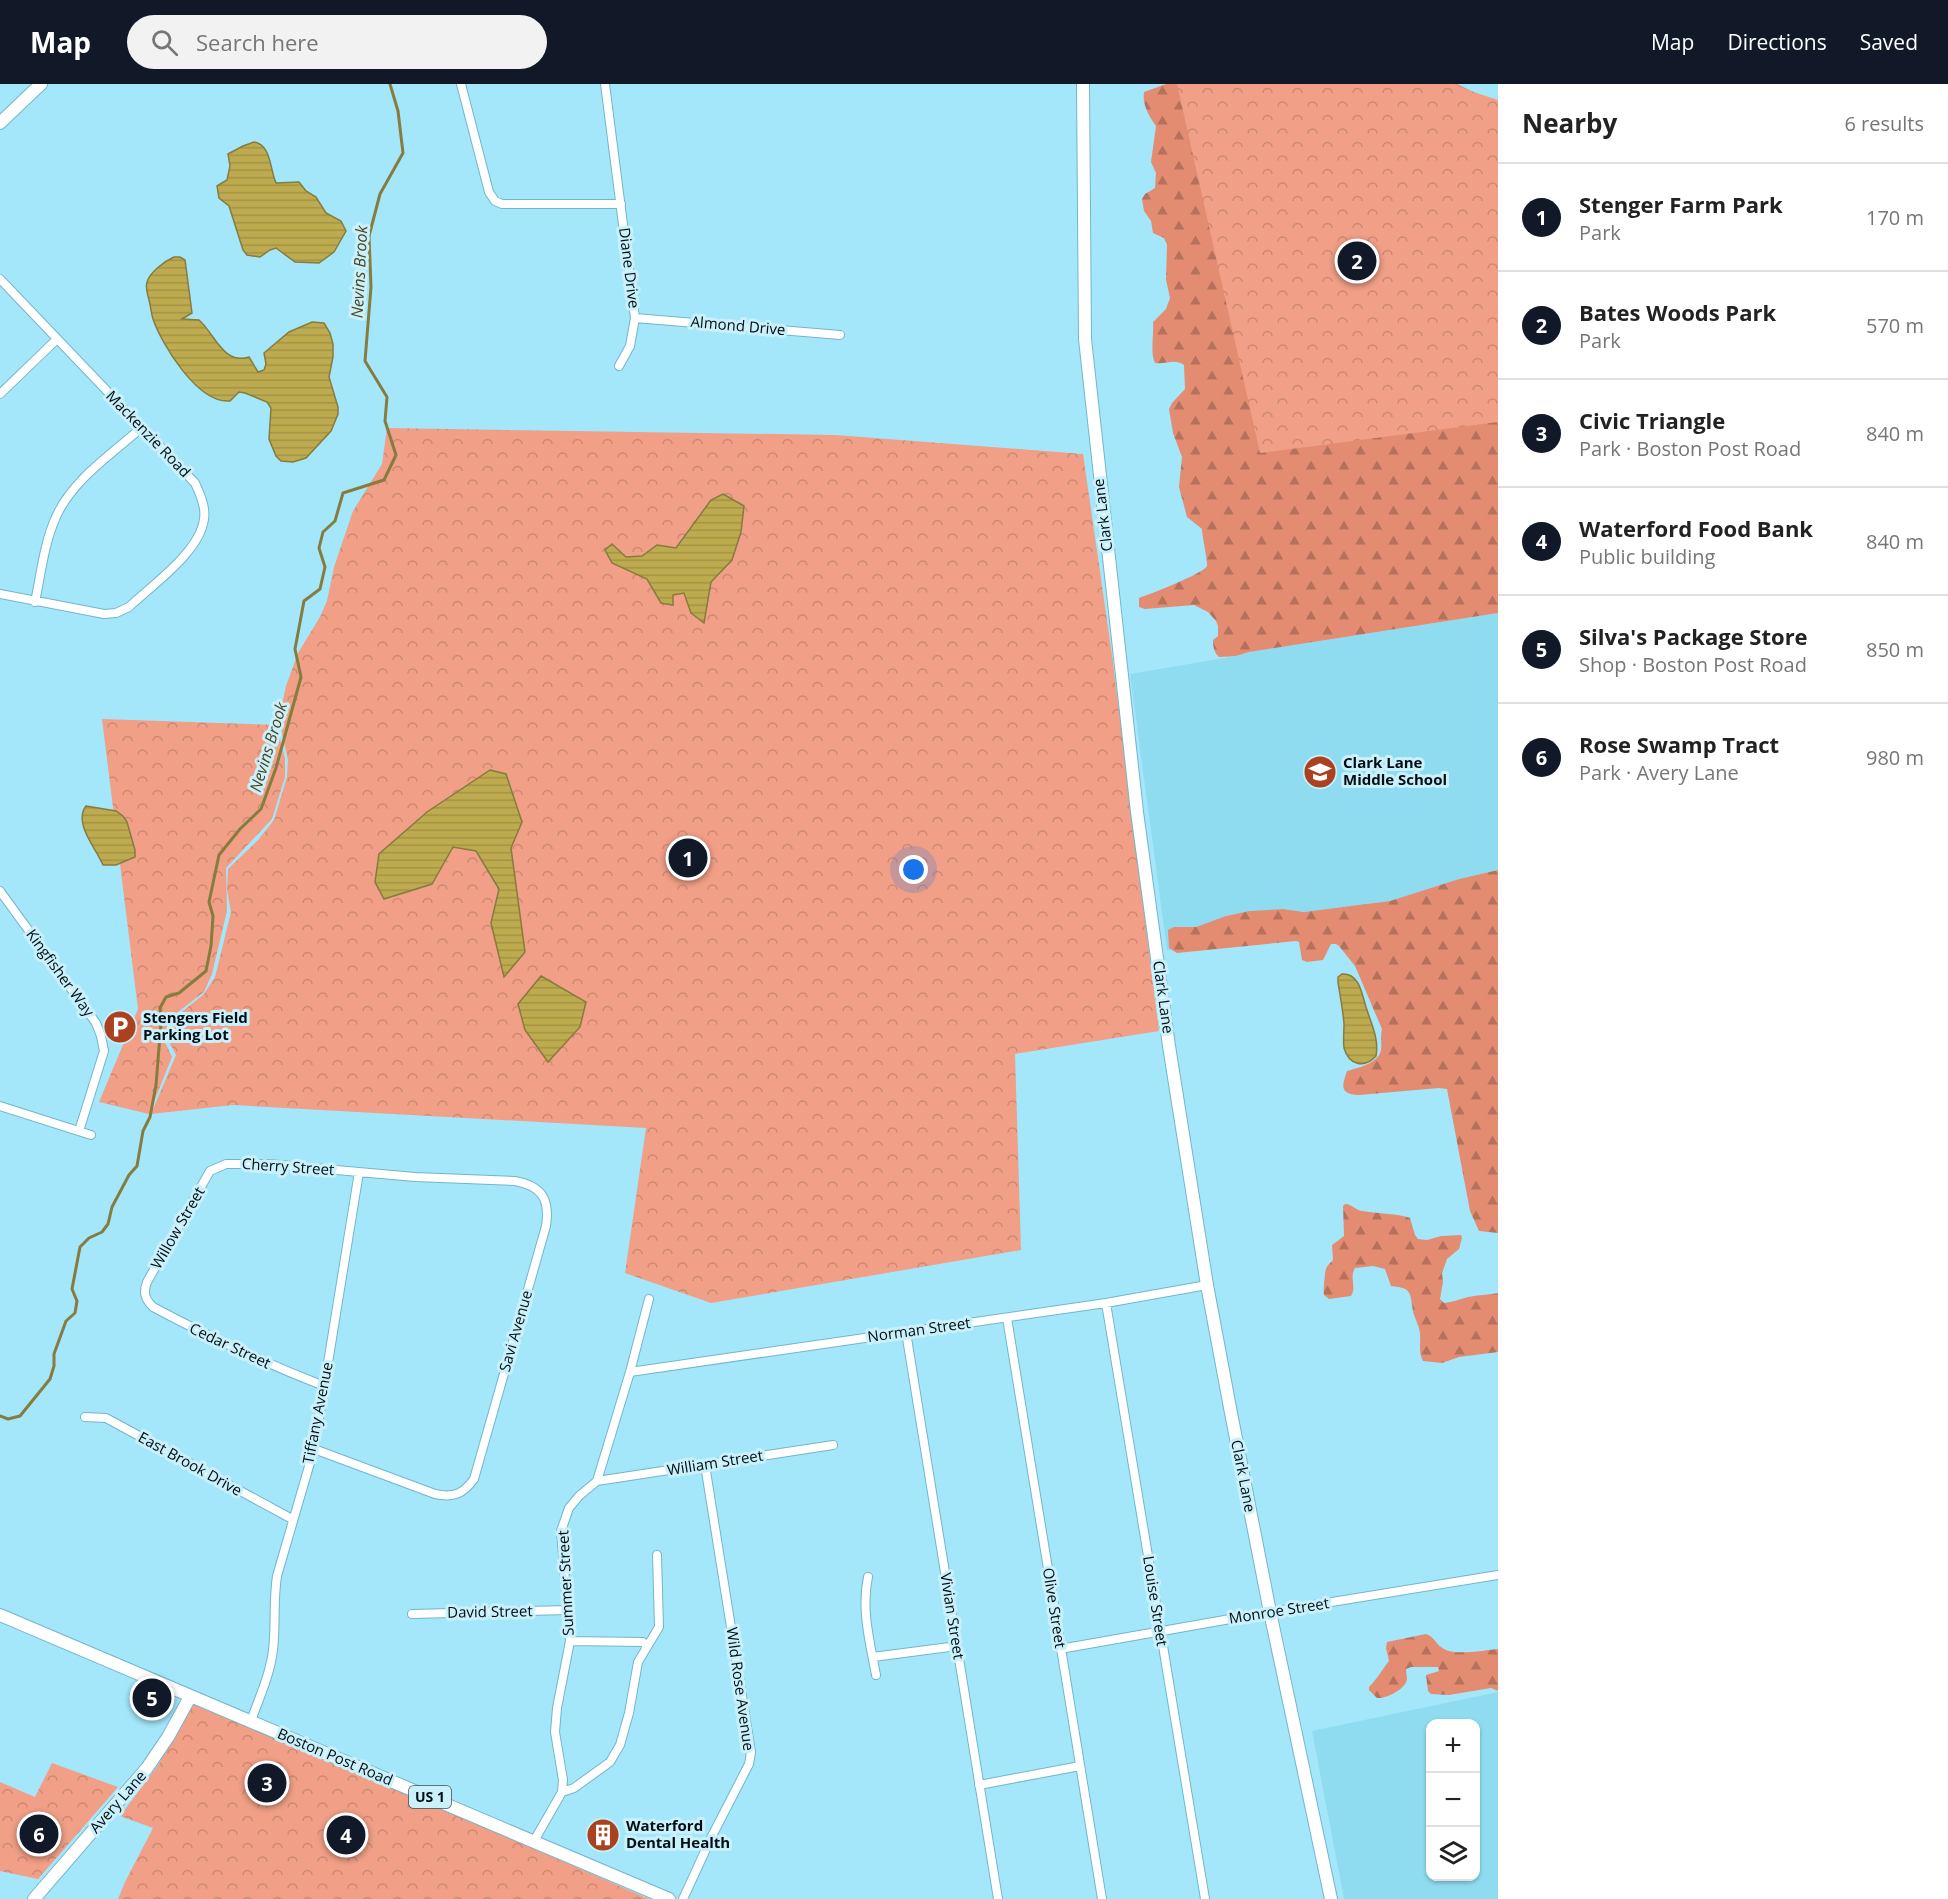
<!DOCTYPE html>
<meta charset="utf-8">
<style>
:root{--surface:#fff;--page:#f2f2f2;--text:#222;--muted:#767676;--line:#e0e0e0;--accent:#111827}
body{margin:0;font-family:"Open Sans",sans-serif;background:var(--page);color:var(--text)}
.controls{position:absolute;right:18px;bottom:18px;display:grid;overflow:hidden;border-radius:12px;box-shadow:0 2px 4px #0004}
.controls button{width:54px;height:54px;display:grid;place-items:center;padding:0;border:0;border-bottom:2px solid var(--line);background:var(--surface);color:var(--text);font:30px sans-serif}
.you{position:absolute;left:914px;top:786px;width:21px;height:21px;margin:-15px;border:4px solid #fff;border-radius:50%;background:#1a73e8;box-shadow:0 0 0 9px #1a73e833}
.badge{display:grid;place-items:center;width:39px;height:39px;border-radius:50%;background:var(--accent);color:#fff;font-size:20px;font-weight:700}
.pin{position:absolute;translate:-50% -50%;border:3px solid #fff;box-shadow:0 2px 6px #0006}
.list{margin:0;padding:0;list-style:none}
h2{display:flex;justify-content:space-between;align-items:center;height:78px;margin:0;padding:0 24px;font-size:26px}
h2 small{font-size:20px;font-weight:400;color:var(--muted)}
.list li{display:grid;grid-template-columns:39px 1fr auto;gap:18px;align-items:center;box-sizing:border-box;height:108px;padding:0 24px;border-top:2px solid var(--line)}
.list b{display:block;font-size:22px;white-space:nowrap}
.list p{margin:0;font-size:20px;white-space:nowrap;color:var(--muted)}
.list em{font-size:20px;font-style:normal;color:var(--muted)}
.icon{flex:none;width:33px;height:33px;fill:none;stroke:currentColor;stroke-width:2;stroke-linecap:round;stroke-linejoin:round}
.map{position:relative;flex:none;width:1498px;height:1815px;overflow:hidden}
header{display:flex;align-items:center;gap:36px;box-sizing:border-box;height:84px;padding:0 30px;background:var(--accent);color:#fff}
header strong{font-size:28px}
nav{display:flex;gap:33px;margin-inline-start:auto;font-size:21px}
.search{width:420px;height:54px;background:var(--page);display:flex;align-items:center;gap:15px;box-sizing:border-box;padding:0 21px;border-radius:33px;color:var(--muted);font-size:22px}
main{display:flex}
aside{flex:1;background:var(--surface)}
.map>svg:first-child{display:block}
.built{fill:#8fdcf1;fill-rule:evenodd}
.forest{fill:url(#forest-firs)}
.park{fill:url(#park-crowns)}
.water{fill:url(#water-rules);stroke:#857c3e;stroke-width:1.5}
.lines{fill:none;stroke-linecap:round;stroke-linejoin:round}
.stream{stroke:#857c3e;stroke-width:3}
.street-casing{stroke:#73b6c9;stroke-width:10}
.secondary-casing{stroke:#73b6c9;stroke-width:14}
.primary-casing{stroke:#73b6c9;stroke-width:14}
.street{stroke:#fff;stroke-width:8}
.secondary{stroke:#fff;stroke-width:12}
.primary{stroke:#fff;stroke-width:12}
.labels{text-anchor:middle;stroke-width:6;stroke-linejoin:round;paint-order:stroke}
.shield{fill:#c9f0fb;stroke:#3c5259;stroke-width:1.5}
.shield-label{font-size:14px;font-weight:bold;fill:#000e14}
.street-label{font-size:15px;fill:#000e14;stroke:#c9f0fb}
.poi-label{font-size:15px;font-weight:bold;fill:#000e14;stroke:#c9f0fb;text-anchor:start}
.water-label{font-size:16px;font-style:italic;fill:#4b431c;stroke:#c9f0fb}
</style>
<header>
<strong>Map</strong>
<div class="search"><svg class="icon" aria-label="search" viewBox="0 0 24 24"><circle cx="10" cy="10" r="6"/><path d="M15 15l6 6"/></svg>Search here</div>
<nav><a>Map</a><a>Directions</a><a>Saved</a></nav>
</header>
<main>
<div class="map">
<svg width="1498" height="1815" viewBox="0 0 1498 1815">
<defs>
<pattern id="forest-firs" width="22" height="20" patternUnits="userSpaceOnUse" patternTransform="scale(1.5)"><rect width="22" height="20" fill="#e48c71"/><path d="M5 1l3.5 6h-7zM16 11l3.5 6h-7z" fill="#b6715c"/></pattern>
<pattern id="park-crowns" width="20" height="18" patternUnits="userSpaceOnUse" patternTransform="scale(1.5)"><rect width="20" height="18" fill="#f19f86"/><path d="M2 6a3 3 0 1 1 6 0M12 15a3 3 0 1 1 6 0" fill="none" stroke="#cd8873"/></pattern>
<pattern id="water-rules" width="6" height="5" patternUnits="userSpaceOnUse" patternTransform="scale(1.5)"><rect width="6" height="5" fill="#beab50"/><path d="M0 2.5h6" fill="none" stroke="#a29245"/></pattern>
</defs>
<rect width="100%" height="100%" fill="#a4e7fb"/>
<!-- built -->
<path class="built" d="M1498,529V786L1459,795L1390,817L1304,828L1283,825L1249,827L1226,832L1196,843H1174L1171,866H1167L1130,590L1236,572L1249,568Z
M1498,1608V1815H1344L1312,1647ZM1430,1640H1476V1792H1430Z"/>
<!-- forest -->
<path class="forest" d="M1166,0H1457L1498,20V529L1249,568L1236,572L1219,573C1214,569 1213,562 1213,556L1218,552V542L1216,537L1208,528L1194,521L1145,525L1139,523V514C1150,510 1203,490 1207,482C1208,478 1202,451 1202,445L1187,433L1179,403L1182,373L1173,349L1169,325L1172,319L1185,305L1184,281C1174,274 1166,281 1155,279C1150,270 1154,250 1153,238L1166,225L1170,214L1166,196L1167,160L1164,154L1153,149L1151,137L1144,127L1142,115L1145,110L1155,104L1156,89L1151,78L1156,42C1149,32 1142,21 1144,8Z
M1498,786V1149L1479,1147L1470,1127L1447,1005L1439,1004L1359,1011C1339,1010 1342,1002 1347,987C1358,984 1379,979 1381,966C1382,959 1380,952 1382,945L1355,882L1339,862L1336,860H1331L1323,876L1307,878L1302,876L1299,858L1296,857L1177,869L1169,864L1168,846L1174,843H1196L1226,832L1249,827L1283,825L1304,828L1390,817L1459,795Z
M1345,1120C1352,1120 1355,1126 1362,1127C1373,1129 1401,1130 1410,1134L1415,1151L1418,1155L1427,1156L1441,1152L1461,1151L1462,1154L1459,1165L1447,1175L1442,1189L1443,1198L1440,1215L1444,1219C1453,1218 1460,1215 1468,1213C1478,1211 1488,1211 1498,1209V1268L1459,1273L1442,1279L1423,1277C1418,1268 1421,1259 1420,1249C1419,1242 1416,1237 1414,1231C1409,1211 1415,1204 1391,1202L1385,1185L1373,1182L1355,1184C1349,1193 1357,1203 1351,1212L1329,1215L1324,1211C1323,1208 1325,1187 1326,1185C1327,1181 1331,1179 1333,1176L1332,1161L1344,1152L1343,1122Z
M1426,1550C1435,1553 1436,1561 1444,1565C1455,1572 1486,1566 1498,1565V1607L1491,1604L1449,1611L1431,1610L1428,1607L1426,1591L1439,1587L1438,1583H1411L1406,1585C1406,1589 1407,1592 1407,1595C1406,1605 1386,1615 1377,1614L1369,1606V1603C1377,1595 1382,1586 1389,1577L1386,1564L1387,1558Z"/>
<!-- park -->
<path class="park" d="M1177,0H1454L1465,5L1498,16V338L1260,369Z
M387,344L835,351L1083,370L1112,571L1159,947L1015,970L1021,1166L711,1219L625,1189L646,1044L233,1021L151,1030L176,971L166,952L173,935L204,910L215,893L231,828L227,805L228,785L259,755L274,736L287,693L288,676L282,650L281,625L286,602L298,569L320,533L327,517L334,483L353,427L382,380Z
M102,635L276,641L285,674V693L272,735L226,784L227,827L212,890L204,908L170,934L163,954L172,973L149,1030L99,1018L138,925Z
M190,1613L649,1815H118L125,1798L153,1744L120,1732L159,1680Z
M52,1679L118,1703L38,1795L0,1787V1698L35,1713Z"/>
<!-- water -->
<path class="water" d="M254,58C271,60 270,86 276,99L299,98L306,107L316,113L326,129L341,137L346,147L334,168L319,179L295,178L276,164L270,166L260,173L247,171L243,166L229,122L219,114L217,102L227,96L230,82L228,70L243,62Z
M174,173H180L185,176L192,229L182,235L199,236C215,250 223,281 249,273L258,288L264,286L266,280L264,269L289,248L312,238L324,239L330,249L333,260V273L329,293L338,323V330L331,347L306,374L293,378L281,377L276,372L269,355L271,324L267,318L245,309L239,308L230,317C198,320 162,261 153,235C151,229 151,223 149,216C148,211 145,204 147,198C150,188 165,177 174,173Z
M723,410L744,422L741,448L732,476L711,498L704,539L691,529L684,509L673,511V521L661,519L647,495L612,479L605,466L612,460L626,473L642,472L657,461L676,464L711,416Z
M490,686L506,690L522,738L511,764L525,868L504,893L491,839L499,805L476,767L453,763L432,800L384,815L375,798L379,770L427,728Z
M86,722L116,727L123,732L127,738L135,766V773L116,781H103C96,764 73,739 86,722Z
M1342,890C1361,889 1362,913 1367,926C1372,942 1379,955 1376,972C1364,985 1349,981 1344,964C1343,956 1344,948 1344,940C1343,926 1340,912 1338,898V893Z
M541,892L586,918L580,943L548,978L525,946L518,920Z"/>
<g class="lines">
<!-- stream -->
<path class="stream" d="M0,1332L8,1335L20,1332L50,1295L54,1282V1270L66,1237L75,1229L77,1217L72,1205L80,1163L89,1154L102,1148L108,1140L112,1123L129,1091L137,1082L143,1047L150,1033L156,1001L161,939L160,924L166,913L179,909L206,887L211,862L213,832L209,818L219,771L240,745L261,725L276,684L301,593L295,565L304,517L320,505L325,483L319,464L323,448L335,437L343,409L384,396L396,371L385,337L387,313L365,277L371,203L369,152L380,110L403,69L398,27L390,0"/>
<defs>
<path id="street" d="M461,0L489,108L495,117L502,120H621
M605,0L635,234L630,262L619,282
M0,195L195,399C200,410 206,423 204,435C200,468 152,501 129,523L116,529L104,530L0,510
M635,234L840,251
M0,310L57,255
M35,518C41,490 44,459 56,433C72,396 112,370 141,344
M0,807L96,939L101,952L104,967L79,1047
M0,1022L91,1051
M1106,1219L1205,1815
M1007,1234L1102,1815
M906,1248L998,1815
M630,1288L1106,1219L1207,1201
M85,1333L106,1334L292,1435
M314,1365L435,1410C454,1414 463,1410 474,1395L546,1142C550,1115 542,1102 515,1097L415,1093L269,1080H226L210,1087L147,1198C143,1209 145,1215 153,1223C209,1253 265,1279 324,1302
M597,1397L833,1361
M868,1493C861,1525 870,1559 876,1591
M412,1530L568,1526
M570,1557L643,1558L647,1562
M1060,1565L1270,1528L1498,1491
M873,1573L957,1562
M251,1637C259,1614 270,1591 273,1566C276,1542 273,1517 277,1492L314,1365L359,1088
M979,1701L1080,1682
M562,1708L574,1704L610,1678L620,1661L629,1629L638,1578L659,1543L657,1471
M534,1757L562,1708L563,1696L555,1648L557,1624L570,1557L561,1447L569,1424L579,1412L597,1397L630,1288L649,1215
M683,1815L712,1752L749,1680L751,1668L705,1381"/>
<path id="secondary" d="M1083,0L1085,255L1137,728L1169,962L1207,1201L1231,1329L1270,1528L1331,1815
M0,39L41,0
M34,1815L147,1684L168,1653L190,1613"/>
<path id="primary" d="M0,1531L669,1815"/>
</defs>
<!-- street casing -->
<use href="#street" class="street-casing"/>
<!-- secondary casing -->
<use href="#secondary" class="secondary-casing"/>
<!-- primary casing -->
<use href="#primary" class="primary-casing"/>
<!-- street -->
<use href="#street" class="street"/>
<!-- secondary -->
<use href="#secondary" class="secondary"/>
<!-- primary -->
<use href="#primary" class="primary"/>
</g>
<!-- icons -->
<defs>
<symbol id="school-disc" viewBox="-11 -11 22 22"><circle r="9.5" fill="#aa4221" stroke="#c9f0fb"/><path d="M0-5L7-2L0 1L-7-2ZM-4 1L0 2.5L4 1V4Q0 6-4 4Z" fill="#fff"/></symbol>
<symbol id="parking-disc" viewBox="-11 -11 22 22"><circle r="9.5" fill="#aa4221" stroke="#c9f0fb"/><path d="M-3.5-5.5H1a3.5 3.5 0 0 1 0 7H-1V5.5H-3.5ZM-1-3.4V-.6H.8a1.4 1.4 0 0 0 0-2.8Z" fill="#fff"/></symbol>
<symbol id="building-disc" viewBox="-11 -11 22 22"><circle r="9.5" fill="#aa4221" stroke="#c9f0fb"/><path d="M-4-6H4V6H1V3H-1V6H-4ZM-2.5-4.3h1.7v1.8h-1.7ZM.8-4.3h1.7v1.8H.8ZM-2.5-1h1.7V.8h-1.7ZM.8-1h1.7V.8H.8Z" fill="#fff"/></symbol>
</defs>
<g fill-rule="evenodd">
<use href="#school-disc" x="1301" y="669" width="38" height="38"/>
<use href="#parking-disc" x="101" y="924" width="38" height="38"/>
<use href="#building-disc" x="584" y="1732" width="38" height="38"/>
</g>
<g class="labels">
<!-- shield labels -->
<rect class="shield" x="409" y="1702" width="42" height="22" rx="4.5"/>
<g class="shield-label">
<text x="430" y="1718">US 1</text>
</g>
<!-- street labels -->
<g class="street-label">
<text transform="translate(629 184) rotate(83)" y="5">Diane Drive</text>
<text transform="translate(738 242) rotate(5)" y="5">Almond Drive</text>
<text transform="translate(148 350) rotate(46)" y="5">Mackenzie Road</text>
<text transform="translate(1103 431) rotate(-97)" y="5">Clark Lane</text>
<text transform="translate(60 889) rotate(54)" y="5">Kingfisher Way</text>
<text transform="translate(1163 913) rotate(82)" y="5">Clark Lane</text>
<text transform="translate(288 1083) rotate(4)" y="5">Cherry Street</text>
<text transform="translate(178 1144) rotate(-60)" y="5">Willow Street</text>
<text transform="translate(919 1246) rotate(-8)" y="5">Norman Street</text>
<text transform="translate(516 1247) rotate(-74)" y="5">Savi Avenue</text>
<text transform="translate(230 1262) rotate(25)" y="5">Cedar Street</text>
<text transform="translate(318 1329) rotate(-79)" y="5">Tiffany Avenue</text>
<text transform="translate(715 1379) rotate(-9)" y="5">William Street</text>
<text transform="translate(190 1380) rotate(29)" y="5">East Brook Drive</text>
<text transform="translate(1243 1392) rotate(79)" y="5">Clark Lane</text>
<text transform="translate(566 1499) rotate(-93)" y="5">Summer Street</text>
<text transform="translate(1155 1517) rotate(81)" y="5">Louise Street</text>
<text transform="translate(1054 1524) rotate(81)" y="5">Olive Street</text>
<text transform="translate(1279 1527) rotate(-9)" y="5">Monroe Street</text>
<text transform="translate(490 1528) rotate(-1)" y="5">David Street</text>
<text transform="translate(952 1532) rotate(81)" y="5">Vivian Street</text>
<text transform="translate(740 1605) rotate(82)" y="5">Wild Rose Avenue</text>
<text transform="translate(335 1673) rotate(23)" y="5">Boston Post Road</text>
<text transform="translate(118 1718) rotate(-49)" y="5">Avery Lane</text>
</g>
<!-- poi labels -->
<g class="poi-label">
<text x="1343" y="684">Clark Lane<tspan x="1343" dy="17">Middle School</tspan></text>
<text x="143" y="939">Stengers Field<tspan x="143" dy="17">Parking Lot</tspan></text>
<text x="626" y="1747">Waterford<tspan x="626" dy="17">Dental Health</tspan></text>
</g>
<!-- water labels -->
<g class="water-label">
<text transform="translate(359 188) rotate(-87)" y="6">Nevins Brook</text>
<text transform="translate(268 663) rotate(-73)" y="6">Nevins Brook</text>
</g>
</g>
</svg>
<div class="controls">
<button>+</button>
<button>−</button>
<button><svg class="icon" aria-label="layers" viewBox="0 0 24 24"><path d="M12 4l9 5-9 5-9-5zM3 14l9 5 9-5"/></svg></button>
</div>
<div class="you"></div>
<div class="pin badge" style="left:688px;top:774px">1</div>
<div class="pin badge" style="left:1357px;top:177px">2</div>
<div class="pin badge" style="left:267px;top:1699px">3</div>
<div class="pin badge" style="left:346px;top:1751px">4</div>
<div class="pin badge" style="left:152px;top:1614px">5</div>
<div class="pin badge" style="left:39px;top:1750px">6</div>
</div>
<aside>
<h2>Nearby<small>6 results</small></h2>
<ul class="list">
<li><span class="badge">1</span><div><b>Stenger Farm Park</b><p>Park</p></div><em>170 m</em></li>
<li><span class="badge">2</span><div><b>Bates Woods Park</b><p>Park</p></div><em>570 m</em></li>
<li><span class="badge">3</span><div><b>Civic Triangle</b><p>Park · Boston Post Road</p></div><em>840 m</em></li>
<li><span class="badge">4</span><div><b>Waterford Food Bank</b><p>Public building</p></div><em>840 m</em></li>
<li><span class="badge">5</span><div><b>Silva's Package Store</b><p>Shop · Boston Post Road</p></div><em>850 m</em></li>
<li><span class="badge">6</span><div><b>Rose Swamp Tract</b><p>Park · Avery Lane</p></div><em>980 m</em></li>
</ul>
</aside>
</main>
